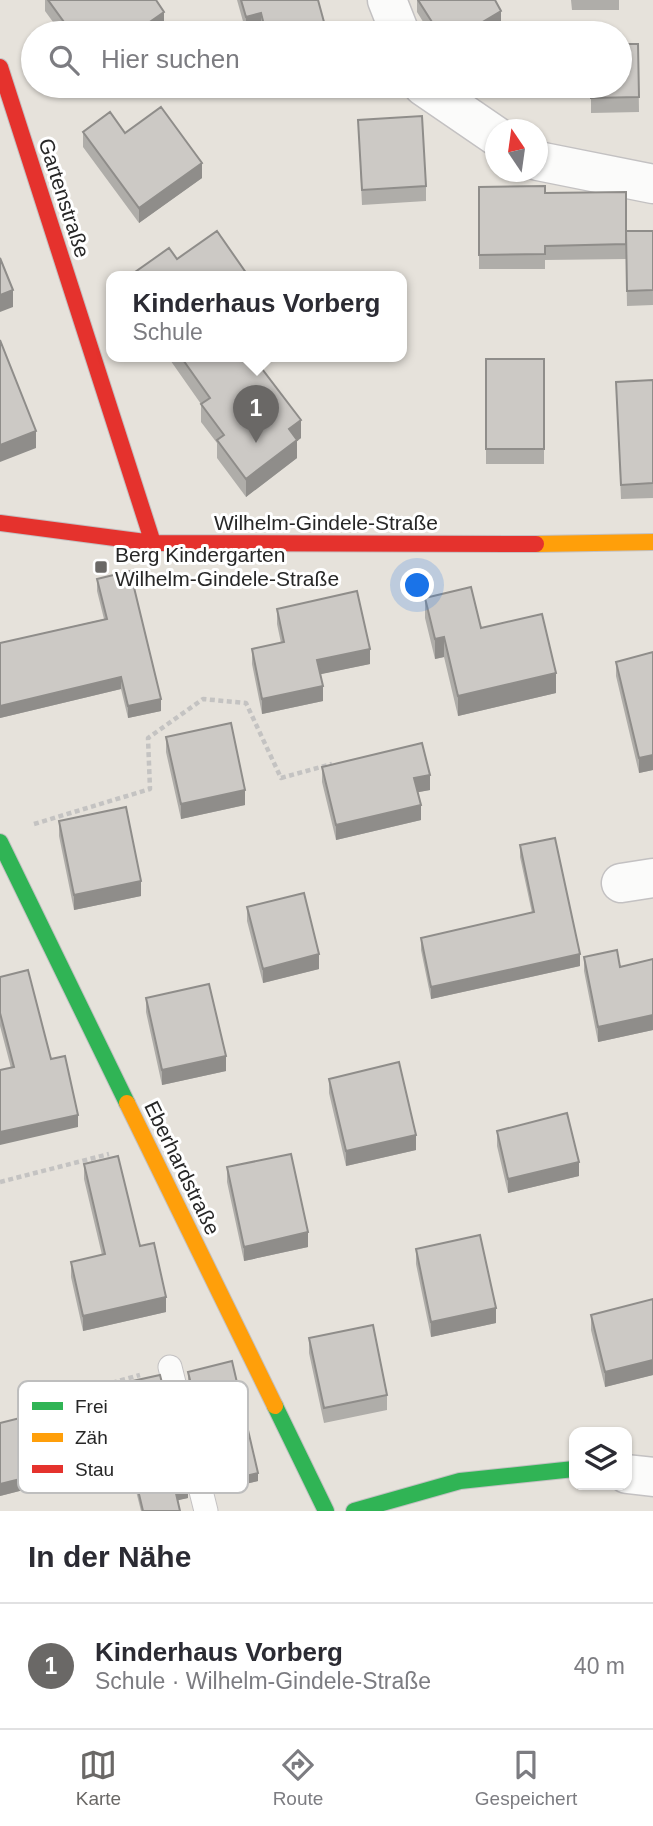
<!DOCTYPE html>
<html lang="de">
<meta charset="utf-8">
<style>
:root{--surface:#fff;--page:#f7f7f7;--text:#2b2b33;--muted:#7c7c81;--line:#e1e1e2;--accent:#6a6866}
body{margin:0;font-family:Helvetica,sans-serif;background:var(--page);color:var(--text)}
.controls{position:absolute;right:21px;bottom:21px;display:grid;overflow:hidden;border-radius:14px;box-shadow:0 2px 5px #0004}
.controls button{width:63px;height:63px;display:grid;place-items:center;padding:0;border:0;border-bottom:2px solid var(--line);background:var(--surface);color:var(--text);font:35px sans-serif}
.compass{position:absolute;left:485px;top:119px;width:63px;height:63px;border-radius:50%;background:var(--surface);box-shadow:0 2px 5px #0004;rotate:347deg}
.you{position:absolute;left:418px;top:586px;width:24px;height:24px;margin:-18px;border:5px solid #fff;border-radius:50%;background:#1a73e8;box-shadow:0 0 0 10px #1a73e833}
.badge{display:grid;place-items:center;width:46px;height:46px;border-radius:50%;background:var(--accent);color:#fff;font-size:23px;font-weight:700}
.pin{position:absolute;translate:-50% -58px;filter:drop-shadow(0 2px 4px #0008)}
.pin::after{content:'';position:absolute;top:37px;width:24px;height:21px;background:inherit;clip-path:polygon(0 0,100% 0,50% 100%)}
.popup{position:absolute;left:106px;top:271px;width:301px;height:91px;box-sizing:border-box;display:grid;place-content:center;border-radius:14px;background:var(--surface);filter:drop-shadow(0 2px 5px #0005);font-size:23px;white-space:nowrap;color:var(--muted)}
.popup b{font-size:26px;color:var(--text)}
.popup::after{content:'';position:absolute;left:50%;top:100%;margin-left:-14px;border:14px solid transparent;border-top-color:var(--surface)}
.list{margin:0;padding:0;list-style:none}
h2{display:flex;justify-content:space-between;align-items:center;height:91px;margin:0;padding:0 28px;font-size:30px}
h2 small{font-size:23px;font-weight:400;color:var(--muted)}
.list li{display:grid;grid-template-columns:46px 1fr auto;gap:21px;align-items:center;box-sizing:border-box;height:126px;padding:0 28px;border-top:2px solid var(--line)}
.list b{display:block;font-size:26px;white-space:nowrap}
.list p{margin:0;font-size:23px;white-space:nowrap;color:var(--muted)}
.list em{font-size:23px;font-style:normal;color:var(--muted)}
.icon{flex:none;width:38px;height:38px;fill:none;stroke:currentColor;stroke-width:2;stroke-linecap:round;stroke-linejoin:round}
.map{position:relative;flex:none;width:653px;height:1511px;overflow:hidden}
.search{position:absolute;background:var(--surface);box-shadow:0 2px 5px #0004;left:21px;right:21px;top:21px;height:77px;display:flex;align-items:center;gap:18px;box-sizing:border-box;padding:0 24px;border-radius:38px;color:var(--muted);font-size:26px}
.sheet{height:217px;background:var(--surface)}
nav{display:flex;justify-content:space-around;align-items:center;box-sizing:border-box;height:98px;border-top:2px solid var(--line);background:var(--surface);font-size:19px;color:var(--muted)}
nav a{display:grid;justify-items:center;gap:4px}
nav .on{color:var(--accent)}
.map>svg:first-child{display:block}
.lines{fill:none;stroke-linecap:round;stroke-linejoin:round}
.lane-casing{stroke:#c3c1c2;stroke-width:25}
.street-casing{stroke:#c3c1c2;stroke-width:41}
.fast-casing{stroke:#c3c1c2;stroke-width:18}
.slow-casing{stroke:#c3c1c2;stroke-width:18}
.jam-casing{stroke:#c3c1c2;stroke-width:18}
.path{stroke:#c4c3c2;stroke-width:4.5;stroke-dasharray:5 3.5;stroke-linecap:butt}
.lane{stroke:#fbfbfa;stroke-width:23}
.street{stroke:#fbfbfa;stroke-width:38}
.fast{stroke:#30b455;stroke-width:16}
.slow{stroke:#ff9f0a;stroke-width:16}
.jam{stroke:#e5322d;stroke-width:16}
.wall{fill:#afada9}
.shaded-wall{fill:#8f8d8a}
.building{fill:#ccc9c5;stroke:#8f8d8a;stroke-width:2}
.poi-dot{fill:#6a6866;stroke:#fff;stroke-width:2.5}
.labels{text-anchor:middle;stroke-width:6;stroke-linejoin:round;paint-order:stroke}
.street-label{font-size:21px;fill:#272727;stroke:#fff}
.poi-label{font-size:21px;fill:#272727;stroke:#fff;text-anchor:start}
.key{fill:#fff;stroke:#bebebe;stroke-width:2}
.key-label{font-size:19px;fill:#272727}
</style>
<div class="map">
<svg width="653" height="1511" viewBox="0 0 653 1511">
<rect width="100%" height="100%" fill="#e6e2db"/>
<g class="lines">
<defs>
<path id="lane" d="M170,1367L206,1511"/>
<path id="street" d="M387,0L400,33
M423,86L496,136
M538,161L653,184
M621,883L653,878
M627,1474L653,1477"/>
<path id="fast" d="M0,842L127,1103
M275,1406L326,1511
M354,1511L460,1481L574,1469"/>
<path id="slow" d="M536,544L653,542
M127,1103L275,1406"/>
<path id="jam" d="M0,67L153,543
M0,523L153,543L536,544"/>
</defs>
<!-- lane casing -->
<use href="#lane" class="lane-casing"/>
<!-- street casing -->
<use href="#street" class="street-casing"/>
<!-- fast casing -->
<use href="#fast" class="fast-casing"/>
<!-- slow casing -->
<use href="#slow" class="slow-casing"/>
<!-- jam casing -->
<use href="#jam" class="jam-casing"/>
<!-- path -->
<path class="path" d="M34,824L150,789L148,738L203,699L246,703L281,778L332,764
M0,1182L109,1154
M22,1408L140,1375"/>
<!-- lane -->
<use href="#lane" class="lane"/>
<!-- street -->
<use href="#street" class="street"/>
<!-- fast -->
<use href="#fast" class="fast"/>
<!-- slow -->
<use href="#slow" class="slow"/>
<!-- jam -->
<use href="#jam" class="jam"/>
</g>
<!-- wall -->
<path class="wall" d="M45,0H156L164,26L155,33H61L45,11Z
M237,0H318L327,33H262L261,28L246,32Z
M417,0H495L501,26L489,33H430L417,12Z
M571,0H619V10H572Z
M638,44L639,112L591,113V86Z
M358,120L426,186V201L362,205Z
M83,132L125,133L202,178L139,223L83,147Z
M479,187L545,193L626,241L653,231V305L627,306L626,247V259L545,260V269H479Z
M168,357H253L301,438L297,441V458L246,497L217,458V443L201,422V404Z
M486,359H544V464H486Z
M653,380V498L621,499L616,382Z
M97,579L161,711L128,718L121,689L0,718V643L104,619L97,591Z
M425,598L481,628L556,693L458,716L444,657L435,659L425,618Z
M277,609L370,664L320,674L323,701L262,714L252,664V649L281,643L277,624Z
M653,652V770L639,773L616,676V662Z
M166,737L245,805L181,819L166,752Z
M322,767L430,790L418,792L421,820L336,840L322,782Z
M59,821L141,896L74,910L59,836Z
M520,845L580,966L431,999L421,950V938L532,913L520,857Z
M247,907L319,969L263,983L247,921Z
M584,957L620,967L653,959V1030L598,1042L584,971Z
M0,977L51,1059L78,1127L11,1068L0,1026Z
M146,998L226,1071L162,1085L146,1012Z
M329,1079L416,1150L346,1166L329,1093Z
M497,1131L579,1176L508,1193L497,1146Z
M84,1164L140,1246L166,1312L83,1331L71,1277V1262L102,1255L84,1179Z
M227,1167L308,1247L244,1261L227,1182Z
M416,1249L496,1323L431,1337L416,1264Z
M653,1299V1375L605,1387L591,1330V1315Z
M309,1338L387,1395V1410L324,1423L309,1353Z
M188,1372L258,1481L216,1491L188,1380Z
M114,1385L188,1498L177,1500L180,1511H141L129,1463L0,1496V1423L114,1395Z"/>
<!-- shaded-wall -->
<path class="shaded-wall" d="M501,11V26L489,33H464Z
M164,12V26L155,33H134Z
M261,13V28L246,32V17Z
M202,163V178L139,223V208Z
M13,290V307L0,312V295Z
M301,420V438L297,441V458L246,497V479L289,429Z
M36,431V448L0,462V445Z
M444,637V657L435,659V639Z
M370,649V664L317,675V660Z
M556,673V693L458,716V696Z
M121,677V689L0,718V706Z
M323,686V701L262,714V699Z
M161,699V711L128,718V706Z
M653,755V770L639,773V758Z
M430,775V790L414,793V778Z
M245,790V805L181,819V804Z
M421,805V820L336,840V825Z
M141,881V896L74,910V895Z
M319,954V969L263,983V969Z
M580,954V966L431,999V987Z
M653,1015V1030L598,1042V1027Z
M226,1056V1071L162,1085V1070Z
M78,1115V1127L0,1145V1132Z
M416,1135V1150L346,1166V1151Z
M579,1162V1176L508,1193V1179Z
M308,1232V1247L244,1261V1247Z
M166,1297V1312L83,1331V1316Z
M496,1308V1323L431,1337V1322Z
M653,1360V1375L605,1387V1372Z
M129,1452V1463L0,1496V1484Z
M258,1473V1481L216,1491V1483Z
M188,1486V1498L175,1501V1489Z"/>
<!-- building -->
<path class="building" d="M48,0H156L164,12L134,33H72Z
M241,0H318L327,33H266L261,13L246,17Z
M418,0H495L501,11L464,33H439Z
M620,44H638L639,97L591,98V86H620Z
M161,107L202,163L139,208L83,132L110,112L125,133Z
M422,116L426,186L362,190L358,120Z
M545,186V193L626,192V244L545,246V254L479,255V187Z
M217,231L249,277H128L169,248L177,259Z
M626,231H653V290L627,291Z
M0,258L13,290L0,295Z
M0,340L36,431L0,445Z
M181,357H253L301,420L289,429L297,440L246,479L217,440L224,435L201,404L210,398Z
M486,359H544V449H486Z
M653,380V483L621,485L616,382Z
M130,571L161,699L128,706L121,677L0,706V643L107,619L97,579Z
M471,587L481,628L542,614L556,673L458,696L444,637L435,639L425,598Z
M357,591L370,649L317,660L323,686L262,699L252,649L284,642L277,609Z
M653,652V755L639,758L616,662Z
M231,723L245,790L181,804L166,737Z
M422,743L430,775L414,778L421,805L336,825L322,767Z
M126,807L141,881L74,895L59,821Z
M555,838L580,954L431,987L421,938L534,912L520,845Z
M304,893L319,954L263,969L247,907Z
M617,950L620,967L653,959V1015L598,1027L584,957Z
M28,970L51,1059L65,1056L78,1115L0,1132V1070L14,1067L0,1013V977Z
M209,984L226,1056L162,1070L146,998Z
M399,1062L416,1135L346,1151L329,1079Z
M567,1113L579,1162L508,1179L497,1131Z
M291,1154L308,1232L244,1247L227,1167Z
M118,1156L140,1246L154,1243L166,1297L83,1316L71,1262L105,1254L84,1164Z
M480,1235L496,1308L431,1322L416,1249Z
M653,1299V1360L605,1372L591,1315Z
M373,1325L387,1395L324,1408L309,1338Z
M232,1361L258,1473L216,1483L188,1372Z
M160,1375L188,1486L175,1489L180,1511H143L129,1452L0,1484V1423L116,1394L114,1385Z"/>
<!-- markers -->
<rect class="poi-dot" x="94" y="560" width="14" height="14" rx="3.5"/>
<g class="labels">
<!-- street labels -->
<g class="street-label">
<text transform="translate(64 198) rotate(72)" y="7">Gartenstraße</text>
<text x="326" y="530">Wilhelm-Gindele-Straße</text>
<text transform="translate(182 1168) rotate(64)" y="7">Eberhardstraße</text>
</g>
<!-- poi labels -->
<g class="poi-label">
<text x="115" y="562">Berg Kindergarten<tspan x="115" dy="24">Wilhelm-Gindele-Straße</tspan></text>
</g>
</g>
<!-- legend -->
<rect x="18" y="1381" width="230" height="112" rx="10" class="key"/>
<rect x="32" y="1402" width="31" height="8" fill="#30b455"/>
<rect x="32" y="1433" width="31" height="9" fill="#ff9f0a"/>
<rect x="32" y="1465" width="31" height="8" fill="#e5322d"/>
<g class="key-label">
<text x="75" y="1413">Frei</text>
<text x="75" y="1444">Zäh</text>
<text x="75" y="1476">Stau</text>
</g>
</svg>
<div class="controls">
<button><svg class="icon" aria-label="layers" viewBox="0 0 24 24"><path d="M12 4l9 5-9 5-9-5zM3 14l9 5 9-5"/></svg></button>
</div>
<svg class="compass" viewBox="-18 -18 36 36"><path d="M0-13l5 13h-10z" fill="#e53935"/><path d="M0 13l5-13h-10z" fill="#7c7c81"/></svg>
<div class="you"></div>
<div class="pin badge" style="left:256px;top:443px">1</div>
<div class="popup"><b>Kinderhaus Vorberg</b>Schule</div>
<div class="search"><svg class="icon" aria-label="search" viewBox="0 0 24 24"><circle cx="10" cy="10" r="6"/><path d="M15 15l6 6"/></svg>Hier suchen</div>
</div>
<section class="sheet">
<h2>In der Nähe<small></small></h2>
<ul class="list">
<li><span class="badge">1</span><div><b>Kinderhaus Vorberg</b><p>Schule · Wilhelm-Gindele-Straße</p></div><em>40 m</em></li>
</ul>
</section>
<nav>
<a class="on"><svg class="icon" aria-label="map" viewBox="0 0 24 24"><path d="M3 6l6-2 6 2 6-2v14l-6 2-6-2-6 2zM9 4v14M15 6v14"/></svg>Karte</a>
<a><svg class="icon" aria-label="directions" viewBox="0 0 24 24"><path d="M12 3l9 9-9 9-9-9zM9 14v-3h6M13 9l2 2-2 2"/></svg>Route</a>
<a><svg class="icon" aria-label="saved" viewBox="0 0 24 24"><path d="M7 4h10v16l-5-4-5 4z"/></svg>Gespeichert</a>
</nav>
